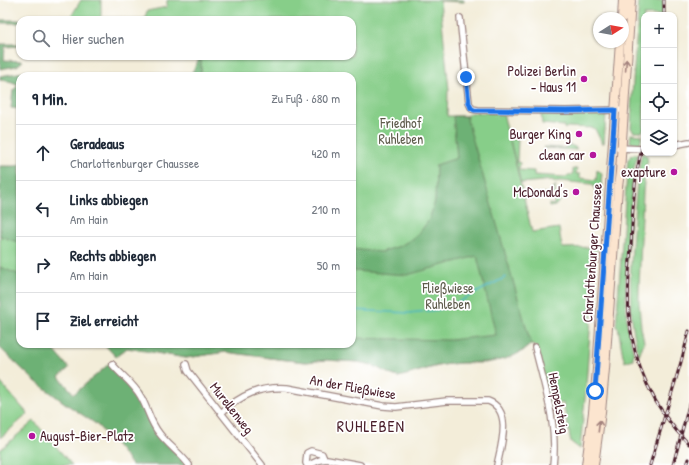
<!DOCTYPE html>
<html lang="de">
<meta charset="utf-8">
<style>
:root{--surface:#fff;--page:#f6f6f7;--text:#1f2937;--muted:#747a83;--line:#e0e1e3}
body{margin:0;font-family:"Patrick Hand",sans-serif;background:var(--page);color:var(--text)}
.controls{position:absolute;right:12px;top:12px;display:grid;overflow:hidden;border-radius:8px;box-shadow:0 1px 3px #0004}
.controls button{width:36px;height:36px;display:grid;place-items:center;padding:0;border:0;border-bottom:1px solid var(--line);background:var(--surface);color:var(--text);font:20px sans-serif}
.compass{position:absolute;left:593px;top:12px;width:36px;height:36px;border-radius:50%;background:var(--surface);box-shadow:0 1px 3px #0004;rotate:79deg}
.stop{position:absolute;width:12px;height:12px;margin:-9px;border:3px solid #1a73e8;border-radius:50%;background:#fff}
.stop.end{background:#1a73e8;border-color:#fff;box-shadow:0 1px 4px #0008}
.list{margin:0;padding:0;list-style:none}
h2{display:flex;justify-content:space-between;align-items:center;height:52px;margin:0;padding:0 16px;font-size:17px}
h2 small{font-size:13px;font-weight:400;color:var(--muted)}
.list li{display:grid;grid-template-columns:26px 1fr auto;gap:12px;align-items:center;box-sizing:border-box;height:56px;padding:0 16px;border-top:1px solid var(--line)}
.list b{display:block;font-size:15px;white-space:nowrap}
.list p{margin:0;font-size:13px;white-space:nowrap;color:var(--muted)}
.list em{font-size:13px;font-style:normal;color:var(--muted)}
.icon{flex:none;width:22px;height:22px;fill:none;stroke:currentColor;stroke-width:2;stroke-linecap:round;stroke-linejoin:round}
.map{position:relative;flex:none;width:689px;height:465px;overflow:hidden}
.search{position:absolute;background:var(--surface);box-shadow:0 1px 3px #0004;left:16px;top:16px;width:340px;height:44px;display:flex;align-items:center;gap:10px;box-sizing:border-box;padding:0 14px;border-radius:12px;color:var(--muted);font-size:15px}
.panel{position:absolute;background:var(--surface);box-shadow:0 1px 3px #0004;left:16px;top:72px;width:340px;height:276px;border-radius:12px}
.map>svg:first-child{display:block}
.green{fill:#87ce89;stroke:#68765a}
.forest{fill:#6db175;stroke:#5c6850}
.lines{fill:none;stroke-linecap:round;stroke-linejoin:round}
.stream{stroke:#47b6c1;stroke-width:1.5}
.minor-casing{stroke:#9e8682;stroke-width:8}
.secondary-casing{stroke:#9e8682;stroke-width:10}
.minor{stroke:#fff;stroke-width:5.5}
.secondary{stroke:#fce5cf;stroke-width:8}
.rail-casing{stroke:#4a1f2b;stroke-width:3}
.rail{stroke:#fff;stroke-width:1.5;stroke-dasharray:4.5;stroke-linecap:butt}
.oneway{stroke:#a3827d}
.route{stroke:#1a73e8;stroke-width:5}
.poi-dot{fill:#b5179e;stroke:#fff;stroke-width:1.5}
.labels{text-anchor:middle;stroke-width:3.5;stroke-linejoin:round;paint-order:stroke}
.poi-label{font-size:14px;fill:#4a1f2b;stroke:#fff;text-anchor:end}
.park-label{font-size:14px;fill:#5f5c4c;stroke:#fff}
.street-label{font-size:14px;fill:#4a1f2b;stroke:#fff}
.quarter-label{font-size:16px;letter-spacing:1px;fill:#4a1f2b;stroke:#fff}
</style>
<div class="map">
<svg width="689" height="465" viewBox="0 0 689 465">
<rect width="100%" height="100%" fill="#fff"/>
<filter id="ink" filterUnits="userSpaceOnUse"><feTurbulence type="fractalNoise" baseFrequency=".025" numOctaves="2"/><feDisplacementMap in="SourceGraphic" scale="8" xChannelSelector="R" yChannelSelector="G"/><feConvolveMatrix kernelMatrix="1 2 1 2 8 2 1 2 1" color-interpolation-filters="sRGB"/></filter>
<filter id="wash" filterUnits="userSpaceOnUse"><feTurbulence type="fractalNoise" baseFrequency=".012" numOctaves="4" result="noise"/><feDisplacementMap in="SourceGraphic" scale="16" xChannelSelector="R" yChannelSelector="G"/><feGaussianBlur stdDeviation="0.9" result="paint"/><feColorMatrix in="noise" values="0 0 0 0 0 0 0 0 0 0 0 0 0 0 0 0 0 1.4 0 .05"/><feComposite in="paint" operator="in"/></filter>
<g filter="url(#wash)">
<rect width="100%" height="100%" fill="#f3edd9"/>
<!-- green -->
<path class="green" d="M81,0H101V20H69Z
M167,0H464V2L440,1L449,90L448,91L447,116H466L470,113L503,112L509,139H518L517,162L520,163L519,170L534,171V175L566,177C572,174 573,178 573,169H577L576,174H580V178L596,180L597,170L602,173L601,183L602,185V198H598L596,197C596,191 596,186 591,184L560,181L554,182L553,180L521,183L510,141L523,194L552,193L553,188L556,185C554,191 555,196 561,198V199L555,206L549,207V204L554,205V199L539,197L524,198L532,232L559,228L562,248L598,247L596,250L585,399L580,449L571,442L563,403L549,406L535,345L531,344L523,351L496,361L485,363H460L442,365L398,377L392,375L372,365L358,362L326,360L306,362L278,359L226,352L186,358L156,353L352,344V76H201V56H352V20H144L147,11L167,7Z
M639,0H663V15H644V128L642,132H634L631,128L632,109H631Z
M541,112L606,114L604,143H602L595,129L593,128L567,127L565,129L564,128V126L542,124Z
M631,134L642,135L640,144L631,143L630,142Z
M570,145L575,147L576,148V150L543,148L544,147L564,148L567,146Z
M642,153L647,156L648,163L646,164L643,192L639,288V304L641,327L644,342L639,356C627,312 630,276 633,232C635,205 636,179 642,153Z
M634,154H638L633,172L626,278V303L627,324L634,355L633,356V359L625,362L623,356L618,327H616L628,159L632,155Z
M0,198L20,202V287L0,279Z
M0,382L28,414L0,438Z
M34,421L72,465H0V450Z"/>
<!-- forest -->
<path class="forest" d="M0,20H34H20V23H0Z
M0,44H20V46L5,47L4,60L23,61L17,66L0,69Z
M199,59L201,60V76H190Z
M23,72L26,76H20V109L11,108L13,90L19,85L12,82L1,80L0,81V76Z
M453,116H466L531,344C504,369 476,359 443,365C427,367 413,374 398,377L392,375L372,365L358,362L326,360L306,362L278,359L226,352L186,358L127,348L116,357L104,344H352V338L449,340L496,335L477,256L407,275L354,271H352V249L381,252L400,246L417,236L429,220L435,201L436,165L457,158Z
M20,164V243L0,236V166H16Z
M0,267L20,275V344H49L69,368L59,377L74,394L110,363L136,393L143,406L149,422L155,432L176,453L186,465H132L116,445L96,424L66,404L35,381L0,348Z"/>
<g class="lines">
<!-- stream -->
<path class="stream" d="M352,310L409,313L437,310L451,306L506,277"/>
</g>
</g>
<g filter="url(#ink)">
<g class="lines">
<defs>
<path id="minor" d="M460,18L469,103L472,109L478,110L566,111L619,110
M674,145L689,142
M619,148L644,149
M535,347C544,385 558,425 553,465
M112,364C121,375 134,384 141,397C148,409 150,422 159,433C167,444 180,453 189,465
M186,364L188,371L262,465
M221,413C241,395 260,386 287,388L383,406L396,407L447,401H488C513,410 501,446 497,465
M307,465L306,463L307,453L311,451L322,454L324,459
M309,465L320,460L327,459L360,465"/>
<path id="secondary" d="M622,18L623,0
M586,465L593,412L597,369L620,42
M594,465L601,412L605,369L618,187L620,172L631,0"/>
</defs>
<!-- minor casing -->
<use href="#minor" class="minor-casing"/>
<!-- secondary casing -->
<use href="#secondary" class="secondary-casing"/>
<!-- minor -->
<use href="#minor" class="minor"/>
<!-- secondary -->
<use href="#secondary" class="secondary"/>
<defs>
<path id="rail" d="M664,0V15
M644,138C642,149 639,160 637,171C633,196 632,222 631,247C629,269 627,291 629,314C632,362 654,410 689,444
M650,465L681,362L689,331
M673,465L689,405
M687,465L689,459"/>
</defs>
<!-- rail casing -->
<use href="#rail" class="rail-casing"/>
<!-- rail -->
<use href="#rail" class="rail"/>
</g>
<!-- one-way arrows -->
<defs><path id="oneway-shaft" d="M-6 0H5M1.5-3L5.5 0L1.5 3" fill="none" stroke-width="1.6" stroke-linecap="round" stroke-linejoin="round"/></defs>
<g class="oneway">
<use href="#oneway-shaft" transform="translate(626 65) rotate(-86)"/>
<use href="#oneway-shaft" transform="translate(599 426) rotate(-83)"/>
</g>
</g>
<g class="lines" filter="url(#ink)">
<!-- route -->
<path class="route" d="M466,77L469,103L471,108L474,110L566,111L615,110L595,391"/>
</g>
<!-- markers -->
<g class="poi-dot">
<circle cx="584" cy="79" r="4"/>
<circle cx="579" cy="134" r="4"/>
<circle cx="593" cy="155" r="4"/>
<circle cx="674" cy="172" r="4"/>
<circle cx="576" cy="192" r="4"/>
<circle cx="32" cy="436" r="4"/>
</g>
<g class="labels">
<!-- poi labels -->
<g class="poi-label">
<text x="576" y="76">Polizei Berlin<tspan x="576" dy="16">- Haus 11</tspan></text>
<text x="571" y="139">Burger King</text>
<text x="585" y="160">clean car</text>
<text x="666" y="177">exapture</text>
<text x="568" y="197">McDonald's</text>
<text x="40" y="441" text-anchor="start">August-Bier-Platz</text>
</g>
<!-- park labels -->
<g class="park-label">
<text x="401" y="128">Friedhof<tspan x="401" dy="16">Ruhleben</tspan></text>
<text x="448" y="293">Fließwiese<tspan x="448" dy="16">Ruhleben</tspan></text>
</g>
<!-- street labels -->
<g class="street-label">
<text transform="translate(592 253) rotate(-86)" y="5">Charlottenburger Chaussee</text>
<text transform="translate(353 387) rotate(10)" y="5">An der Fließwiese</text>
<text transform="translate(559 403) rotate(79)" y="5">Hempelsteig</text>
<text transform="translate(232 408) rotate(52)" y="5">Murellenweg</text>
</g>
<!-- quarter labels -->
<g class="quarter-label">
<text x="371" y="432">RUHLEBEN</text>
</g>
</g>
</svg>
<div class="controls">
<button>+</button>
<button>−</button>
<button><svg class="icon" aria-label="locate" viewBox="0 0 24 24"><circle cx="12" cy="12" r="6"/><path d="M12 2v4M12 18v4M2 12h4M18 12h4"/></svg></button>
<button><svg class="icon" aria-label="layers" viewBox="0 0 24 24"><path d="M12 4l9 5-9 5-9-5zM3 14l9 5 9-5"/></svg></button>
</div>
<svg class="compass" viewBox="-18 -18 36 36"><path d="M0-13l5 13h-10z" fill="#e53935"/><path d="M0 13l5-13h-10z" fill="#747a83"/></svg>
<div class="stop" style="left:595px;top:391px"></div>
<div class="stop end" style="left:466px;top:77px"></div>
<div class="search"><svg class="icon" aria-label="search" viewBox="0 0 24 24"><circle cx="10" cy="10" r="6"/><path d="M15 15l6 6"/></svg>Hier suchen</div>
<section class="panel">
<h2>9 Min.<small>Zu Fuß · 680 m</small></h2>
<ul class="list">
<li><svg class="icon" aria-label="ahead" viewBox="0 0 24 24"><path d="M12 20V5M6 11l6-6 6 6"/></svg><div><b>Geradeaus</b><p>Charlottenburger Chaussee</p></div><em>420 m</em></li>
<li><svg class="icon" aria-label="left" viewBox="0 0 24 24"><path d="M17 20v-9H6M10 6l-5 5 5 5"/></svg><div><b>Links abbiegen</b><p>Am Hain</p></div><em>210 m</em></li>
<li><svg class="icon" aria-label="right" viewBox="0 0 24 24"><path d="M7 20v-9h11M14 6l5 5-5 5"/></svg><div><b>Rechts abbiegen</b><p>Am Hain</p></div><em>50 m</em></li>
<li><svg class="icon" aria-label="arrive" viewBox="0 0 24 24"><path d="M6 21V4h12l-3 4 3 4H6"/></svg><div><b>Ziel erreicht</b></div></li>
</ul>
</section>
</div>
